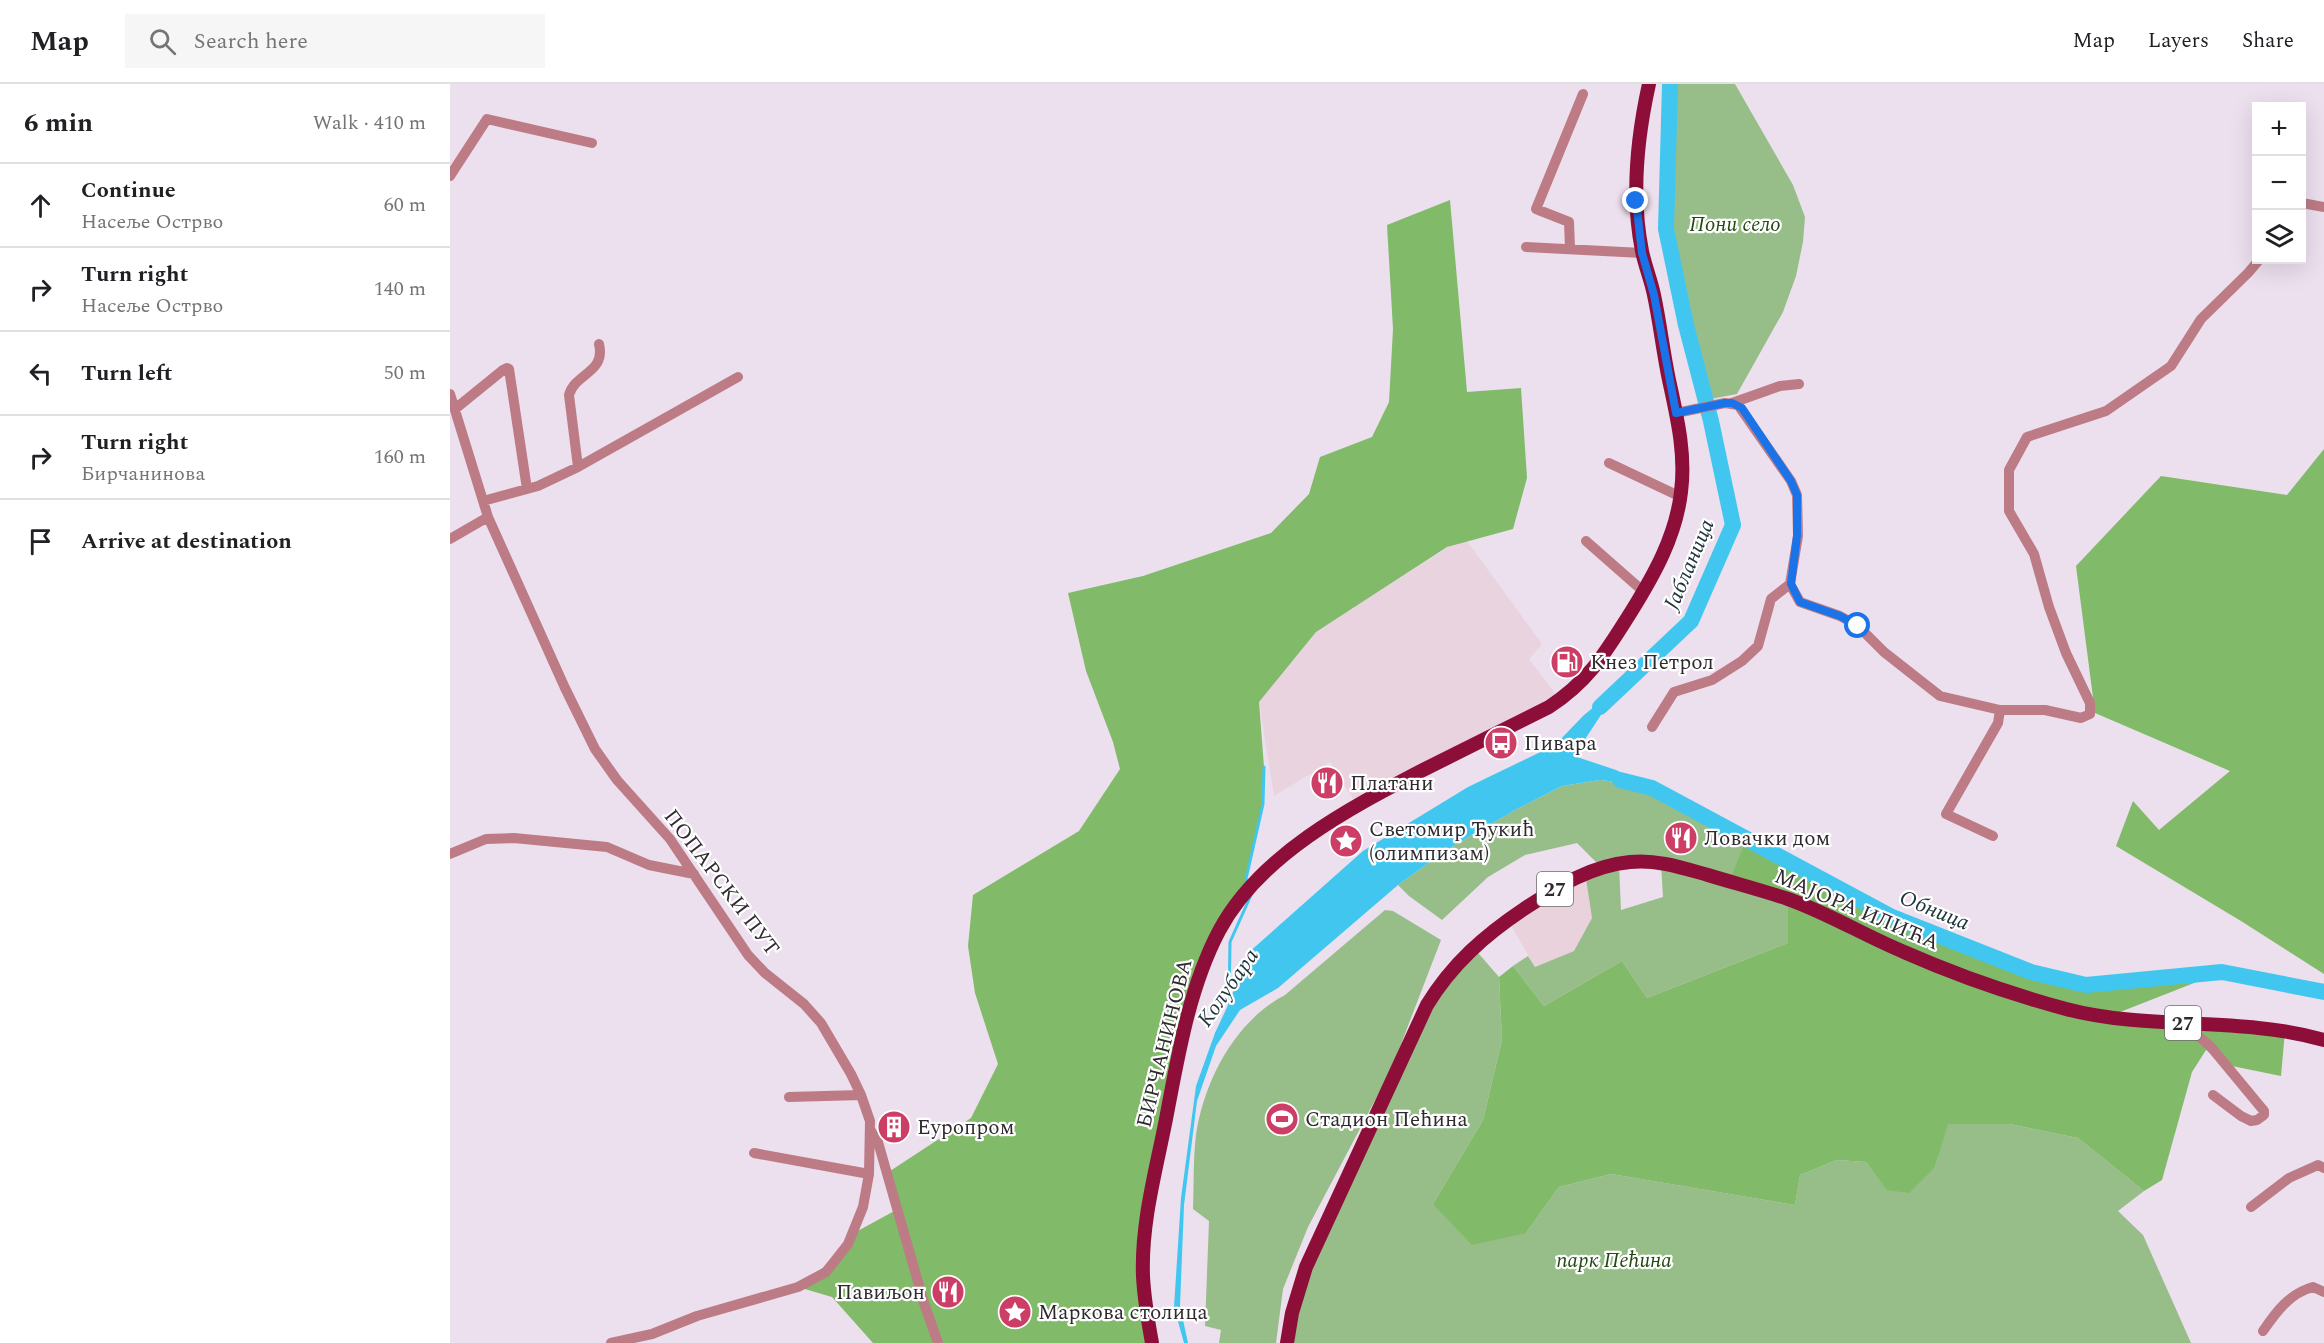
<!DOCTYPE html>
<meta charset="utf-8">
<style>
:root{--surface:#fff;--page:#f6f6f6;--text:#202124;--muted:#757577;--line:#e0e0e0}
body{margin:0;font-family:Spectral,serif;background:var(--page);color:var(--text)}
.controls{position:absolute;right:18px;top:18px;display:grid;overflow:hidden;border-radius:0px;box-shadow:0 6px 24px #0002}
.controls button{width:54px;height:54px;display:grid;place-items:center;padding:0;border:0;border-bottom:2px solid var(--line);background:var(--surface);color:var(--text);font:30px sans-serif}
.stop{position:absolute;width:18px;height:18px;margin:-14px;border:4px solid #1a73e8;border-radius:50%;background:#fff}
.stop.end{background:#1a73e8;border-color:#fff;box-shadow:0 2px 6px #0008}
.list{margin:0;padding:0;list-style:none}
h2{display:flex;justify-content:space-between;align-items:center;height:78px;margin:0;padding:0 24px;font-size:26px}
h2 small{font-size:20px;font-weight:400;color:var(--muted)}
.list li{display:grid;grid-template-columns:39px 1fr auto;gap:18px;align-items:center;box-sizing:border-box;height:84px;padding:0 24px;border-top:2px solid var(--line)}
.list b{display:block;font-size:22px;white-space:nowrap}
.list p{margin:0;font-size:20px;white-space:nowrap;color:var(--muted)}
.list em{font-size:20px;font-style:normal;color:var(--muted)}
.icon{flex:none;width:33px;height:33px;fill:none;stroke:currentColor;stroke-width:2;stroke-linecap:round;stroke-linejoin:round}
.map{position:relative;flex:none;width:1874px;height:1259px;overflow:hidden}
header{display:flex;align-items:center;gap:36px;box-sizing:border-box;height:84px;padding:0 30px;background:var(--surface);border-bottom:2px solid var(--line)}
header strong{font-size:28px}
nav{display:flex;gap:33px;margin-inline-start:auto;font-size:21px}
.search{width:420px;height:54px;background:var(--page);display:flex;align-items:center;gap:15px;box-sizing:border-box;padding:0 21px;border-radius:0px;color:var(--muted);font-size:22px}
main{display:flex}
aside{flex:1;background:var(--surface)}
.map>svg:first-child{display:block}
.commercial{fill:#ead2dd}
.industrial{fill:#e9d3df}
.green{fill:#97be88;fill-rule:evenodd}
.forest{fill:#81ba69}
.water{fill:#41c7ef}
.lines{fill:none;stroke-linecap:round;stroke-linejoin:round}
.stream{stroke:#41c7ef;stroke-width:3}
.river{stroke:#41c7ef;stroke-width:16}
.minor{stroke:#bd7b85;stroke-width:10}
.major{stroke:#8d0f39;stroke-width:14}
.route{stroke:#1a73e8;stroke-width:8}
.labels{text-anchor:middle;stroke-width:4.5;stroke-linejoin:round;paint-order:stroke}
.shield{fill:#fff;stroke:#6d6a6d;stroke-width:1.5}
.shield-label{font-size:20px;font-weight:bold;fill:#2f2a2f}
.park-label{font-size:21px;font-style:italic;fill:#244911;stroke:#fff}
.poi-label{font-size:21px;fill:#2f2a2f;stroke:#fff;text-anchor:start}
.street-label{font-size:21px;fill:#2f2a2f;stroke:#fff}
.water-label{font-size:22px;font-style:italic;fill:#1e343b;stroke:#fff}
</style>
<header>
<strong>Map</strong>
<div class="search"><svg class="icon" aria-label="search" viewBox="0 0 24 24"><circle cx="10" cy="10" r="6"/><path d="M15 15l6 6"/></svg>Search here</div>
<nav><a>Map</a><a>Layers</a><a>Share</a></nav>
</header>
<main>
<aside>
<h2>6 min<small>Walk · 410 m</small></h2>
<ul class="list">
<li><svg class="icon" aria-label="ahead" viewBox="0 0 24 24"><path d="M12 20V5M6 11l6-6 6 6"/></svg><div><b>Continue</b><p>Насеље Острво</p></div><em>60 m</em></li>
<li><svg class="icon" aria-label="right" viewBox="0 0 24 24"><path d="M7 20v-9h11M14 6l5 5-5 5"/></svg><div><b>Turn right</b><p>Насеље Острво</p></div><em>140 m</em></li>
<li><svg class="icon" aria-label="left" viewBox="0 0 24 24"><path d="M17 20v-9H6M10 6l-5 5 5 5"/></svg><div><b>Turn left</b></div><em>50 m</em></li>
<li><svg class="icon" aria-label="right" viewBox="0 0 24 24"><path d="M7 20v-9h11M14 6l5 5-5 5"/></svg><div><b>Turn right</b><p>Бирчанинова</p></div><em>160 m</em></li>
<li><svg class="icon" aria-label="arrive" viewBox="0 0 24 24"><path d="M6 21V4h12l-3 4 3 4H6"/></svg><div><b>Arrive at destination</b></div></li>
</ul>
</aside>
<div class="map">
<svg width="1874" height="1259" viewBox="0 0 1874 1259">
<rect width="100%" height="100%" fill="#ecdfee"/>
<!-- commercial -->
<path class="commercial" d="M1135,788L1142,834L1124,867L1085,883L1058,836Z"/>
<!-- industrial -->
<path class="industrial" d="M1014,453L1092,560L1079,575L1108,613L958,686L905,718L880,678L824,712L809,618L866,548Z"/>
<!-- green -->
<path class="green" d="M1220,0H1285L1343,101L1355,133L1353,158L1346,192L1333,228L1287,310L1255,316L1236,241L1216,145Z
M1150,696L1200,702L1296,754L1281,797L1338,815V859L1197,914L1172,877L1094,922L1063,882L1078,872L1085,883L1124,867L1142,834L1135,788L1151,783L1127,759L1075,771L1038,793L992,836L959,812L948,801L998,765L1067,725L1112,702ZM1169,780H1211L1213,813L1171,826Z
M935,826L943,827L991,856L941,986L858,1143L833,1205L826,1259H769L771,1246L755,1242L759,1137L743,1125C744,1101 743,1075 746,1051C754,997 785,937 835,911Z
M1023,863L1049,893L1052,956L1033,1036L983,1120L1076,1149L1109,1103L1161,1090L1345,1121L1350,1091L1387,1076L1416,1078L1437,1105L1485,1083L1497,1040H1559L1628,1054L1694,1107L1668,1127L1693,1151L1741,1259H838L847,1210L988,903Z"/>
<!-- forest -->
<path class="forest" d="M1000,116L1017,308L1071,304L1077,394L1063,445L997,463L866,548L809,618L814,683L813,720L796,795L802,801L753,883L695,1143L702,1259H423L382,1213L348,1203L360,1198L404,1149L448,1125L437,1089L521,1034L548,980L525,909L518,862L523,811L629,747L670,685L663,658L636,587L618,509L693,492L821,449L859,410L870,373L922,353L939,318L943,245L937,141Z
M1874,365V890L1791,837L1666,762L1683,717L1709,746L1780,687L1645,629L1626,482L1711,392L1837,411Z
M1296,754L1442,833L1581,888L1637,901L1772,888L1660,932L1835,947L1831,992L1777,981L1756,966L1742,988L1712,1096L1694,1107L1628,1054L1559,1040H1498L1485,1083L1459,1109L1437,1106L1416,1078L1387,1076L1350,1091L1345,1121L1161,1090L1109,1103L1076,1149L1022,1161L983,1120L1033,1036L1052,956L1049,893L1063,882L1094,922L1172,877L1197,914L1338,859V815L1280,797Z"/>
<!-- water -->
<path class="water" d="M1170,602L1124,672L1166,686L1200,702L1150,696L1112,702L1067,725L998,765L948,801L828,904L790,926L766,962L747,1017L734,1121L730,1222L738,1259H734L724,1223L731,1114L746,1002L765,949L779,919L797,870L913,767L1018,703L1105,661L1134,631Z"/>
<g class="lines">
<!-- stream -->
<path class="stream" d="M799,798L796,795L813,720L814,683
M779,920L780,858L801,811"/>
<!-- river -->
<path class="river" d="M1150,623L1241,537L1283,441L1261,337L1236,241L1216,145L1220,0
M1170,696L1202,704L1442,833L1581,888L1636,901L1772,888L1874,908"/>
<!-- minor -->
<path class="minor" d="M0,92L37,35L142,59
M1852,119L1874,123
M1076,163L1192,169
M1120,164L1119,138L1086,125L1133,10
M0,310L38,433L115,604L145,665L167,696L220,755L298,871L315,889L354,920L371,939L401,990L411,1011L420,1037L419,1090L413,1123L398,1160L376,1188L348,1203L247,1232L202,1250L161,1259
M1282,319L1330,302L1349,300
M5,325L53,286L57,284L59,285L77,405
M1226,329L1275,319L1288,321L1341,397L1347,411L1348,452L1340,500L1350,518L1390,532L1408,542L1434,568L1490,612L1550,626H1595L1631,634L1640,630V619L1616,569L1599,523L1584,470L1559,427V386L1577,353L1656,327L1721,282L1751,235L1798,189L1809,176
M1159,379L1231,413
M128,383L119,311C125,289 156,289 149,260
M33,417L88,402L128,383L288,293
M0,455L38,433
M1136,457L1194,508
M1202,643L1224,608L1262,596L1292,577L1308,562L1321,515L1340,500
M1543,752L1496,730L1548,639L1550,626
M0,770L36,755L64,754L157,763L199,781L244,790
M1737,939L1739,944L1761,963L1814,1027V1031L1807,1036L1801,1037L1791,1032L1763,1011
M339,1013L411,1011
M421,1047L428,1058L474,1219L488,1259
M304,1069L419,1090
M1801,1123L1839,1094L1868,1081L1874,1084
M1813,1247C1826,1228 1840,1209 1863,1203L1874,1208"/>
<!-- major -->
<path class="major" d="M702,1259C698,1237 694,1214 693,1192C691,1139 706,1086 716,1035C728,972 739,904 769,847C809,771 900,724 973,686C1015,665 1057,644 1099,623C1140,596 1155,569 1181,528C1204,491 1226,452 1231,408C1236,370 1227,333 1219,296C1213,267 1210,239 1204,211C1201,196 1195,182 1192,167C1181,112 1187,54 1199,0
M837,1259L842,1229L856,1183L977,921C1002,880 1035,851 1074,825C1108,803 1139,782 1180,778C1207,775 1233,784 1258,791C1284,799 1311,806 1338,815C1378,829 1415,852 1454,868C1506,891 1561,910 1616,925C1700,947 1790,932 1874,956"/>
</g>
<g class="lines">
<!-- route -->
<path class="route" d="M1186,117L1192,169L1204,211L1226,329L1275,319H1282L1292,324L1341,397L1347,411V452L1341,500L1350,518L1390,532L1408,542"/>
</g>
<!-- icons -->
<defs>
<symbol id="fuel-disc" viewBox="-11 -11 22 22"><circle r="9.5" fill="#cd3e66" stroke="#fff"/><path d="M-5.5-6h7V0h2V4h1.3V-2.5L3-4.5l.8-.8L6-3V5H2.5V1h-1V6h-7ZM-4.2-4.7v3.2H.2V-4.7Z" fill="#fff"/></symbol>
<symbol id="bus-disc" viewBox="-11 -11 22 22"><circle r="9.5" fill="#cd3e66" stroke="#fff"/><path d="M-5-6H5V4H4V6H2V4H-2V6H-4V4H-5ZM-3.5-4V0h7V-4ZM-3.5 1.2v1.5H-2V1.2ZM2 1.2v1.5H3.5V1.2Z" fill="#fff"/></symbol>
<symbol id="restaurant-disc" viewBox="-11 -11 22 22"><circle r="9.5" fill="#cd3e66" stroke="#fff"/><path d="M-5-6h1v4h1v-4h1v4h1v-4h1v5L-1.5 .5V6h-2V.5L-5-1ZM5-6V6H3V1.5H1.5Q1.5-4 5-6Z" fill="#fff"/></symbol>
<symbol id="sight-disc" viewBox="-11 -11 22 22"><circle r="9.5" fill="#cd3e66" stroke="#fff"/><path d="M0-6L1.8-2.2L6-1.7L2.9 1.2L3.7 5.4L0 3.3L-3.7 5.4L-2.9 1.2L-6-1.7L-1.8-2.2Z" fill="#fff"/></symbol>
<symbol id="stadium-disc" viewBox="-11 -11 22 22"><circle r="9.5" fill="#cd3e66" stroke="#fff"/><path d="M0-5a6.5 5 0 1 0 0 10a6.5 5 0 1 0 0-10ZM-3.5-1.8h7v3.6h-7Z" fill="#fff"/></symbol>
<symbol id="building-disc" viewBox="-11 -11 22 22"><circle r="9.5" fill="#cd3e66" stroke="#fff"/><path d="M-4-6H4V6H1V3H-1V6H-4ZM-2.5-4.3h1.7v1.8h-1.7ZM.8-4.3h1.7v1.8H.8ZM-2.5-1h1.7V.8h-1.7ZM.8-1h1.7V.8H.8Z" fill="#fff"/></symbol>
</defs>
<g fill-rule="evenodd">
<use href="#fuel-disc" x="1098" y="559" width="38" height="38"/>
<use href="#bus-disc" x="1032" y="640" width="38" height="38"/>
<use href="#restaurant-disc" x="858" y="680" width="38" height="38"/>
<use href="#restaurant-disc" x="1212" y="735" width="38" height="38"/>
<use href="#sight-disc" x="877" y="738" width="38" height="38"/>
<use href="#stadium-disc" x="813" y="1016" width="38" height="38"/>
<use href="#building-disc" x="425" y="1024" width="38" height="38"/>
<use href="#restaurant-disc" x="479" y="1189" width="38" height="38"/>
<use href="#sight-disc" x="546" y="1209" width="38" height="38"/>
</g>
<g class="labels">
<!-- shield labels -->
<g class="shield">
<rect x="1087" y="788" width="36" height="34" rx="4.5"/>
<rect x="1715" y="922" width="36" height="34" rx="4.5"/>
</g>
<g class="shield-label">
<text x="1105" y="812">27</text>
<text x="1733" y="946">27</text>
</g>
<!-- park labels -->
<g class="park-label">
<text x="1285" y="147">Пони село</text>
<text x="1164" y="1183">парк Пећина</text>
</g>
<!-- poi labels -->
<g class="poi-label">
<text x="1140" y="585">Кнез Петрол</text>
<text x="1074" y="666">Пивара</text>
<text x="900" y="706">Платани</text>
<text x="919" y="752">Светомир Ђукић<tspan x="919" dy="24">(олимпизам)</tspan></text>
<text x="1254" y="761">Ловачки дом</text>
<text x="855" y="1042">Стадион Пећина</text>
<text x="467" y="1050">Еуропром</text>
<text x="475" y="1215" text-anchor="end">Павиљон</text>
<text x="588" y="1235">Маркова столица</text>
</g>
<!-- street labels -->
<g class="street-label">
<text transform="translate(272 798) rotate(53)" y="7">ПОПАРСКИ ПУТ</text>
<text transform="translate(1407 825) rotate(23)" y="7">МАЈОРА ИЛИЋА</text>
<text transform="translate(714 959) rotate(-76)" y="7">БИРЧАНИНОВА</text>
</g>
<!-- water labels -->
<g class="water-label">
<text transform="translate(1238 480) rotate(-67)" y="8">Јабланица</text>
<text transform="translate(1485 825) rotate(22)" y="8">Обница</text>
<text transform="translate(777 903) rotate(-55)" y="8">Колубара</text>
</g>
</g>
</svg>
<div class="controls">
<button>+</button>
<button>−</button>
<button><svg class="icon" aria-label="layers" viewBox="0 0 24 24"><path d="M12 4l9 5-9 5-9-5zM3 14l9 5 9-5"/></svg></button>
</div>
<div class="stop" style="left:1408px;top:542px"></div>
<div class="stop end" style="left:1186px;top:117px"></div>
</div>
</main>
